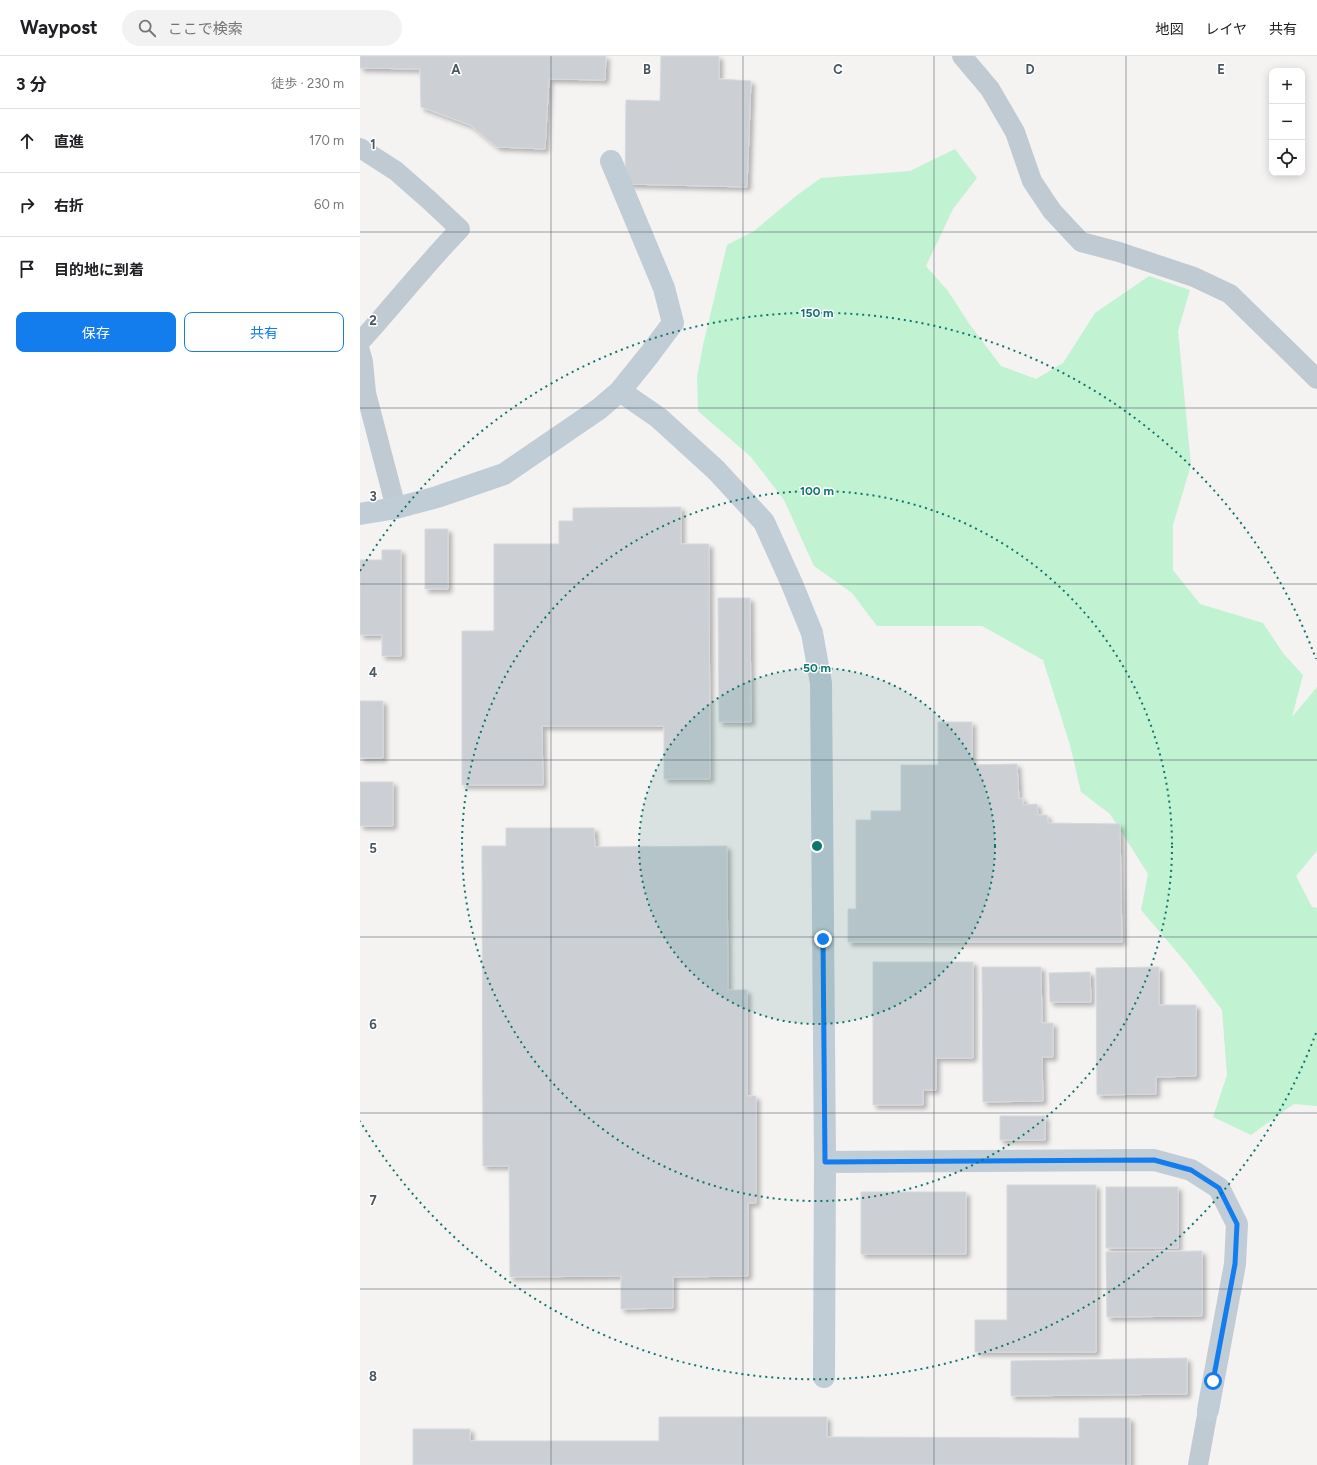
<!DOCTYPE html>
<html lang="ja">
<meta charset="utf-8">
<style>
:root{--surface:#fff;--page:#f2f2f2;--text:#202124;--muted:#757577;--line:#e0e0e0;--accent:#137dee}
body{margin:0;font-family:Figtree,"Noto Sans JP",sans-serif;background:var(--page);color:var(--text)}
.controls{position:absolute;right:12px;top:12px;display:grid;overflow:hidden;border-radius:8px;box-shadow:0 2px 10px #0003}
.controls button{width:36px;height:36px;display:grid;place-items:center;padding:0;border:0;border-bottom:1px solid var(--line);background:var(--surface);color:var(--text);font:20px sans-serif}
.stop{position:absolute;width:12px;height:12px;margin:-9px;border:3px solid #137dee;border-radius:50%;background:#fff}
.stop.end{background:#137dee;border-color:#fff;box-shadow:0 1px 4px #0008}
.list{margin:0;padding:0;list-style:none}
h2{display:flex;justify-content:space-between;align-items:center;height:52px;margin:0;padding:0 16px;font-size:17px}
h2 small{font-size:13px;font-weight:400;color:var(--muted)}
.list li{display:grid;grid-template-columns:26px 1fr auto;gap:12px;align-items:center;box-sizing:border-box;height:64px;padding:0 16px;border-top:1px solid var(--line)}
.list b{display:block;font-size:15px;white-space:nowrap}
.list em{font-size:13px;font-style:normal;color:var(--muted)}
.actions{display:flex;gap:8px;padding:12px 16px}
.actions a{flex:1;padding:9px 0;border:1px solid var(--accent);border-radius:8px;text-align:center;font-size:14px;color:var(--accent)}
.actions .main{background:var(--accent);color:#fff}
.icon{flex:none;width:22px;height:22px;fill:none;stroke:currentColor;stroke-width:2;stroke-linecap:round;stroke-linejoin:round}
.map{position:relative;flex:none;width:957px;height:1409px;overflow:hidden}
header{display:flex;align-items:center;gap:24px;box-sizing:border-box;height:56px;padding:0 20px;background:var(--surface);border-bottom:1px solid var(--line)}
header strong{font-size:19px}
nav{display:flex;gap:22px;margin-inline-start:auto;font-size:14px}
.search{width:280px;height:36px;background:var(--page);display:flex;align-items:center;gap:10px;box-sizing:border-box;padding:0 14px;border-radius:22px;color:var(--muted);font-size:15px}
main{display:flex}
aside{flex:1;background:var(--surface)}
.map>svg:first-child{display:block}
.green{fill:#c1f2d2}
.building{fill:#ccd0d5;stroke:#d6d9de;filter:url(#shadow)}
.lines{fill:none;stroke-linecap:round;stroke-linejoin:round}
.street{stroke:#c0cad2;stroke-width:20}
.secondary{stroke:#c0ccd6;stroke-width:22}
.route{stroke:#137dee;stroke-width:5}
.grid{fill:none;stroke:#495761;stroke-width:1;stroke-opacity:0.55}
.ring{fill:none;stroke:#0f766e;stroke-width:2;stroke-dasharray:2 4}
.grid-label{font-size:13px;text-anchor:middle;font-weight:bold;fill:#495761;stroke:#fff;stroke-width:3;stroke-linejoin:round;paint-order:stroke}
.centre{fill:#0f766e;stroke:#fff;stroke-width:2}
.ring-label{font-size:12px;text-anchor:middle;font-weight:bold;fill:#0f766e;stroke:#fff;stroke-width:3;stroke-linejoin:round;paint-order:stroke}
</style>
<header>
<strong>Waypost</strong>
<div class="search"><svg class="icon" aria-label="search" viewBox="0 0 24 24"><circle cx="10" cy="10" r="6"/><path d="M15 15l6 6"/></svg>ここで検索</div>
<nav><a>地図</a><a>レイヤ</a><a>共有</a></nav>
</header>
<main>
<aside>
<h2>3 分<small>徒歩 · 230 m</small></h2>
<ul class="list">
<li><svg class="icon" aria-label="ahead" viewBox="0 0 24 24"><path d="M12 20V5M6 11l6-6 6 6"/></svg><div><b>直進</b></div><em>170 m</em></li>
<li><svg class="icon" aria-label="right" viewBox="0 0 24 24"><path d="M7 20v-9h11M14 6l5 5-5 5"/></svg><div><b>右折</b></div><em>60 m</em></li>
<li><svg class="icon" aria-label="arrive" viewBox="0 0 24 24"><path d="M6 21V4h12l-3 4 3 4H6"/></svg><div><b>目的地に到着</b></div></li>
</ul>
<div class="actions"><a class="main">保存</a><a>共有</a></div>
</aside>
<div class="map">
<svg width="957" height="1409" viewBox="0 0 957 1409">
<defs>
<filter id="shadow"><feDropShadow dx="3.5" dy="3.5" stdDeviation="2" flood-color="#0004"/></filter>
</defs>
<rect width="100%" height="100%" fill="#f5f2f2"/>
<!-- green -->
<path class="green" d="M595,93L617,122L593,153L566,210L588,235L610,269L641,310L676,323L703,307L735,257L789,220L830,234L818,275L831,409L813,469V514L840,548L903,567L923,597L943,619L932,661L957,631V795L936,820L952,851L957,852V1050L934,1048L891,1079L853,1061L867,1019L862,954L829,910L781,854L788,818L750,758L721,736L710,689L683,604L622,570H517L492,537L454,510L424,444L391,401L338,355L337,321L343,289L367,189L394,175L436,140L461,122L550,115Z"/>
<!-- building -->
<path class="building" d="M0,0H246L245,24L189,23L185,93L137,91L110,69L61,51L60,13L0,12Z
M301,0H359V23L391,25L387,131L265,128L266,44L300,45Z
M321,451V488H349L350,723H304V670H182L183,729H102V575H134V488H199V465H213V452Z
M65,473H88V533H65Z
M22,494H41V600H22V579H0V504H22Z
M358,542H390L391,666H359Z
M0,645H23V702H0Z
M578,666H612V709L657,708L659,743L663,742V749L677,748L678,759H687L688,767L760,768L762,886H488V853H496V764H511V755H541V709H578Z
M0,726H33V770H0Z
M146,772H234L235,791L367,790L368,934H387V1040H396V1147H388V1220L313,1221V1252L261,1253V1220L150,1221L149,1110H123L122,790H146Z
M513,906H613V1002H576V1034H563V1049H513Z
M622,911H681L682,967H693V1001H682L683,1045L623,1046Z
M799,911V949H836V1020L796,1021V1038L737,1039L736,912Z
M730,916L731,946H690L689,917Z
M640,1060H685V1084H640Z
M647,1129H736V1296H615V1264H647Z
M746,1131H818V1192H746Z
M501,1136H606V1198H501Z
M842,1195V1260L747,1261L746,1196Z
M827,1302V1338L651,1340V1305Z
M299,1361H467V1381L719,1382V1362H770V1409H53V1373H110V1385H299Z"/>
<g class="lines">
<!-- street -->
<path class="street" d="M602,0L630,33L655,76L672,125L692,155L721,186L759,196L834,221L870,238L957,323
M0,92L36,115L69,144L100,173C65,209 34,249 0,286
M0,295L3,306L6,337L36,452
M838,1409L848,1354"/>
<!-- secondary -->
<path class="secondary" d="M260,335L299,362L356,414L404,466L432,528L452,577L461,627L465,1106L464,1321
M0,458L36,452L77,441L144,418L239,353L260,335L289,299L313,267L304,232L251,105
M465,1106L794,1104L831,1114L859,1132L877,1168L875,1208L848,1354"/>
</g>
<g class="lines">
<!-- route -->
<path class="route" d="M463,883L465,1106L794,1104L831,1114L859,1132L877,1168L875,1208L853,1325"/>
</g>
<!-- grid -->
<path class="grid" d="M191,0V1409M383,0V1409M574,0V1409M766,0V1409M0,176H957M0,352H957M0,528H957M0,704H957M0,881H957M0,1057H957M0,1233H957"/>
<!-- distance rings -->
<circle cx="457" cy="790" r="178" fill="#0f766e" fill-opacity=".12"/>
<g class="ring">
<circle cx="457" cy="790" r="178"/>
<circle cx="457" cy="790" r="355"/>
<path d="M956 977A533 533 0 0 1 0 1065M0 515A533 533 0 0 1 956 603"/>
</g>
<g class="grid-label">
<text x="96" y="18">A</text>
<text x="287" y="18">B</text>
<text x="478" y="18">C</text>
<text x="670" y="18">D</text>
<text x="861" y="18">E</text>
<text x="13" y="93">1</text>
<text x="13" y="269">2</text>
<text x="13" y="445">3</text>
<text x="13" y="621">4</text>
<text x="13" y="797">5</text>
<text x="13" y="973">6</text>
<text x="13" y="1149">7</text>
<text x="13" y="1325">8</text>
</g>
<circle cx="457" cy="790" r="6" class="centre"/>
<g class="ring-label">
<text x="457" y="261">150 m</text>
<text x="457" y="439">100 m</text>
<text x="457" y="616">50 m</text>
</g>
</svg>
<div class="controls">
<button>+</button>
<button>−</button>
<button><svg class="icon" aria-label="locate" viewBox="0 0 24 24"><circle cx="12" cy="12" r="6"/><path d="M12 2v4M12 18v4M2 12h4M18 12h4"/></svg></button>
</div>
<div class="stop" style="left:853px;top:1325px"></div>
<div class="stop end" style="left:463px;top:883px"></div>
</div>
</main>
